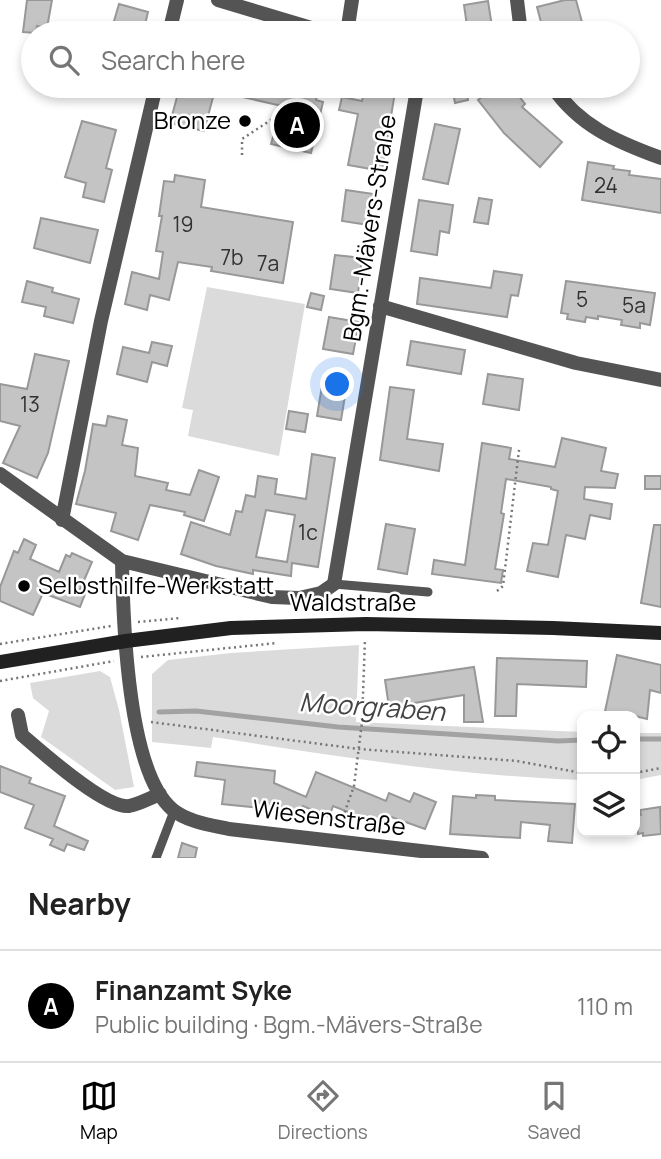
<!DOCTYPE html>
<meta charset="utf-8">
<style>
:root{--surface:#fff;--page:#f2f2f2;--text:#222;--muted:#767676;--line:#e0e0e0;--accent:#000}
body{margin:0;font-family:Manrope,sans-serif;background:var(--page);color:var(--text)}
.controls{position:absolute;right:21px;bottom:21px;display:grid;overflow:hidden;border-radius:14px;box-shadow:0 4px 10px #0003}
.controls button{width:63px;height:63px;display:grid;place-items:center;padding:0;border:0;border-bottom:2px solid var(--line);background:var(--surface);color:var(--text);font:35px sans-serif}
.you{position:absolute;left:338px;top:385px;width:24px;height:24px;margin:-18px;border:5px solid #fff;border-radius:50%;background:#1a73e8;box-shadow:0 0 0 10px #1a73e833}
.badge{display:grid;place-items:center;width:46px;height:46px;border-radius:50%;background:var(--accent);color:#fff;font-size:23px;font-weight:700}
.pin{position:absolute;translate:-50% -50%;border:4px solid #fff;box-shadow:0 2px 7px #0006}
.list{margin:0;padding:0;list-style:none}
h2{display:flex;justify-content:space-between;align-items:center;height:91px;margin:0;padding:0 28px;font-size:30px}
h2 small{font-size:23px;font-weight:400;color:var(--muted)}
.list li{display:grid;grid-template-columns:46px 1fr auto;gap:21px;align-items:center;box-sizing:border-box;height:112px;padding:0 28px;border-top:2px solid var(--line)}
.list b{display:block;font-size:26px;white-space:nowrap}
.list p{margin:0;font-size:23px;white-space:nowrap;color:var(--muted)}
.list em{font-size:23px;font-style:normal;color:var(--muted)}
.icon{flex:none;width:38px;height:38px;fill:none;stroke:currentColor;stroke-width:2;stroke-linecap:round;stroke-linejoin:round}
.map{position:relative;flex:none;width:661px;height:858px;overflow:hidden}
.search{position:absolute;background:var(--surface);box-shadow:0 4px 10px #0003;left:21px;right:21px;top:21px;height:77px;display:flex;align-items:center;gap:18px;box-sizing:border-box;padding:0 24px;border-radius:38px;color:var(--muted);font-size:26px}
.sheet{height:203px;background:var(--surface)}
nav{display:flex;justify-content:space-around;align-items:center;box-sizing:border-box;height:98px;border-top:2px solid var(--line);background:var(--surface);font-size:19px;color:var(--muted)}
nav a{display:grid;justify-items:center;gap:4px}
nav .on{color:var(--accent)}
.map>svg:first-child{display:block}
.green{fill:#dbdbdb}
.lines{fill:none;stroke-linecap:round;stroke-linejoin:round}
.stream{stroke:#a2a2a2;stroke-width:5}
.building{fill:#c4c4c4;stroke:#989898;stroke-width:2;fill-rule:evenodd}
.path{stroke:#767676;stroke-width:2.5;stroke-dasharray:2 3.5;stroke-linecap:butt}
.lane{stroke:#545454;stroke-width:9}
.street{stroke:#545454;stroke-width:14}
.secondary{stroke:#212121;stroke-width:14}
.poi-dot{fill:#000;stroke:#fff;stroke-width:2.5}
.labels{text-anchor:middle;stroke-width:5;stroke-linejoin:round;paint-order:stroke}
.number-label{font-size:21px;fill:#313131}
.poi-label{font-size:24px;fill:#000;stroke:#fff;text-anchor:end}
.street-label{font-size:24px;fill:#000;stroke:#fff}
.water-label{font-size:26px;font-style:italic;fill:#434343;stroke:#fff}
</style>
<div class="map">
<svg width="661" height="858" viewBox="0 0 661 858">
<rect width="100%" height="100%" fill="#fff"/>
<!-- green -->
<path class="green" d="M207,287L305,304L279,456L188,436L193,410L182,408Z
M359,645L356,722L582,732V780C458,776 335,756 213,737L211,748L152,742V674L168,660L231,653Z
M100,671L110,677L119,710L134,787L115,790L41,737L49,711L33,698L30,683Z
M635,733H661V775L635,780Z"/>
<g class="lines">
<!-- stream -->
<path class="stream" d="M159,712L196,711L338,727L558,741L582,740
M635,739H661"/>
</g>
<!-- building -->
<path class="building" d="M27,0H52L47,28L37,26L36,33L23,32Z
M565,0H576L585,33H555L552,24L542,26L537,7Z
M488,1L493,33H468L464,5Z
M119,4L148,12L143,33L112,28Z
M180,86H216L204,131L170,123Z
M216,86H319L316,100L323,102L311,153L271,144L282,106L216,91Z
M365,86H396L382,171L348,165L358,114L339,110L342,97L362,101Z
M465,86L468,100L455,103L452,87Z
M497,86H511L525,104L522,107L562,142L540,167L504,133L478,100Z
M82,121L116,130L106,168L112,170L104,202L83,197L86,183L65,177Z
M435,124L460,129L448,184L423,179Z
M588,162L614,166L613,169L630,171L629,175L661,179V213L582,200Z
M175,175L205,180L201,207L293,222L283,283L211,271L212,267L178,262L169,300L150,295L147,310L125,304L132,272L159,279L163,252L156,251L162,216H159L164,181L174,182Z
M346,190L374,194L369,225L342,221Z
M479,198L492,200L488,224L474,222Z
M419,200L453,205L449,233L440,231L437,255L411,251Z
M41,218L98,230L90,263L34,248Z
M335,255L362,258L358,293L330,289Z
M494,271L522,275L518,296L511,295L507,317L417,304L420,278L491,288Z
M27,281L53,288L52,292L79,299L73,323L44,316L46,307L22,302Z
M566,281L655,293L650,325L640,323V328L621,325L622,320L598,316V319L586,317L585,322L567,319L568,314L561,313Z
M311,293L324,296L321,310L307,307Z
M329,317L359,322L353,354L323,349Z
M411,341L465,350L461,374L407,365Z
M152,342L172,346L167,366L152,362L147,382L117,374L123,347L149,353Z
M35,354L69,361L48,453L37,478L3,463L20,426L0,421V384L27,389Z
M488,374L523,379L519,410L483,404Z
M322,386L346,390L341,420L317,416Z
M390,387L414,390L407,439L443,444L439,471L380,460Z
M289,411L308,414L305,432L286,429Z
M108,416L127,420L122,445L138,448L135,476L168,483L166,490L190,495L199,470L219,477L204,521L184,515L185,512L150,505L138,540L111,531L116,513L76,504L85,471L93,424L106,426Z
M562,438L606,448L601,471L618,474L615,488L585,487L584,499L612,504L610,519L590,515L585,539L566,535L558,577L527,571L533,543L548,545L558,491L551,489V487L506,479L501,513L504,514L495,569L503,570L501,583L432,574L434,560L465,565L482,443L511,448L509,459L555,467Z
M312,454L335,458L318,567L292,563L291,576L253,570V574L216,566L181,554L191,522L230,535L236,511L242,512L246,495L255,497L258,476L277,479L275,494L306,499ZM266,510L295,515L287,562L256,557Z
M645,476H661V489H645Z
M386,524L415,529L407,574L378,569Z
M654,525H661V607L641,603Z
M24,539L36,545L30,559L59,572L66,555L70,557L72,553L92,562L79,592L85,594L80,607L43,593L33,615L0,601V587L14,551L18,553Z
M617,655L661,665V693L650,690L647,719L635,716H604Z
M497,658L587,661L586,687L517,684L516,716H495Z
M474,667L483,722H464V695L389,707L385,680Z
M197,762L275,771L274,783L306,797L316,772L386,801L389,793L410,802L414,793L436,802L425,829L383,814L379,824L333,806L329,817L303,806L299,815L272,803L271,809L222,804L225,780L195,776Z
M0,766L31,778L29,783L65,796L54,826L88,841L84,850L67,844L64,851L50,845L53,839L25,828L34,805L0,792Z
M476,795L495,796V800L575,804L572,843L548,841L550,825L521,822L520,838L450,834L453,796L476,798Z
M660,807L661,834L643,836V833L638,834L636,816L641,815L640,810Z
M182,843L197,848L195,858H178Z"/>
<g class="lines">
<!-- path -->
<path class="path" d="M242,155V139L277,116
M497,591L503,586L519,450
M138,622L180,618
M0,644L111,626
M141,657L277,643
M0,681L114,661
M151,722L359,749L517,761L582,773
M635,773L661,768
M339,828L354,786L362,722L365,639"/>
<!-- lane -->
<path class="lane" d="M334,584L428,592
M156,858L174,811"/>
<!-- street -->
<path class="street" d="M218,0L328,33
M517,0L521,33
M169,33L177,0
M347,33L352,0
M552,86C579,126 617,142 661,158
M380,306L576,363L661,380
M0,474L122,561C123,619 127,772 173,810C188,822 211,825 229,829L482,858
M62,520L101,321L156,86
M122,561L272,597L299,598L321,593L334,584L416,95L415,86
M18,715L22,735C42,752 105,809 129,806C139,804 150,798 160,794"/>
<!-- secondary -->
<path class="secondary" d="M0,662L126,641L231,628L366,624L553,628L661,633"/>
</g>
<!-- markers -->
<g class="poi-dot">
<circle cx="245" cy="121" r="7"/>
<circle cx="24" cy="586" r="7"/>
</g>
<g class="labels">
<!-- number labels -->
<g class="number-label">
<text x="606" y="193">24</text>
<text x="183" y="232">19</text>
<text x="232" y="265">7b</text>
<text x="268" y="271">7a</text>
<text x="582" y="307">5</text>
<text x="634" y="313">5a</text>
<text x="30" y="412">13</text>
<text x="308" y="540">1c</text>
</g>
<!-- poi labels -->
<g class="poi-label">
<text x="231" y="129">Bronze</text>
<text x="38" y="594" text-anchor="start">Selbsthilfe-Werkstatt</text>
</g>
<!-- street labels -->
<g class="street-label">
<text transform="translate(370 228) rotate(-81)" y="8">Bgm.-Mävers-Straße</text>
<text x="353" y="611">Waldstraße</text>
<text transform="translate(329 818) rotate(7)" y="8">Wiesenstraße</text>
</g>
<!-- water labels -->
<g class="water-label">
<text transform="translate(372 707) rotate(4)" y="9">Moorgraben</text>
</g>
</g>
</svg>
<div class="controls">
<button><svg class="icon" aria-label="locate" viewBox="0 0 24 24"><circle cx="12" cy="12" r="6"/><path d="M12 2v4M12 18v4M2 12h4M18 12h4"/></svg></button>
<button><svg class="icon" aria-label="layers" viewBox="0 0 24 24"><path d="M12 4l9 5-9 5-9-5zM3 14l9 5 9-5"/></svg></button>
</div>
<div class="you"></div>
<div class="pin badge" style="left:297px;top:125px">A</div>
<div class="search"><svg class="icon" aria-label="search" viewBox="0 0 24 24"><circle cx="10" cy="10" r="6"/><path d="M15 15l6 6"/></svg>Search here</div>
</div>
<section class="sheet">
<h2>Nearby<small></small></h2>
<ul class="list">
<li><span class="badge">A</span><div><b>Finanzamt Syke</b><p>Public building · Bgm.-Mävers-Straße</p></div><em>110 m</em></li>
</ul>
</section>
<nav>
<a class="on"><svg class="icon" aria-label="map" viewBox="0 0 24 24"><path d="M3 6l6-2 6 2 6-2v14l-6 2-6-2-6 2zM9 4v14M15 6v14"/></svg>Map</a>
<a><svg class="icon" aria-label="directions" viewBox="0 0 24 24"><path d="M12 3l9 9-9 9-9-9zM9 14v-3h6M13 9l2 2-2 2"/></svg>Directions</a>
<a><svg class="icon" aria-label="saved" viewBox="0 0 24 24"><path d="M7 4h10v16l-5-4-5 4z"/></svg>Saved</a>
</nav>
